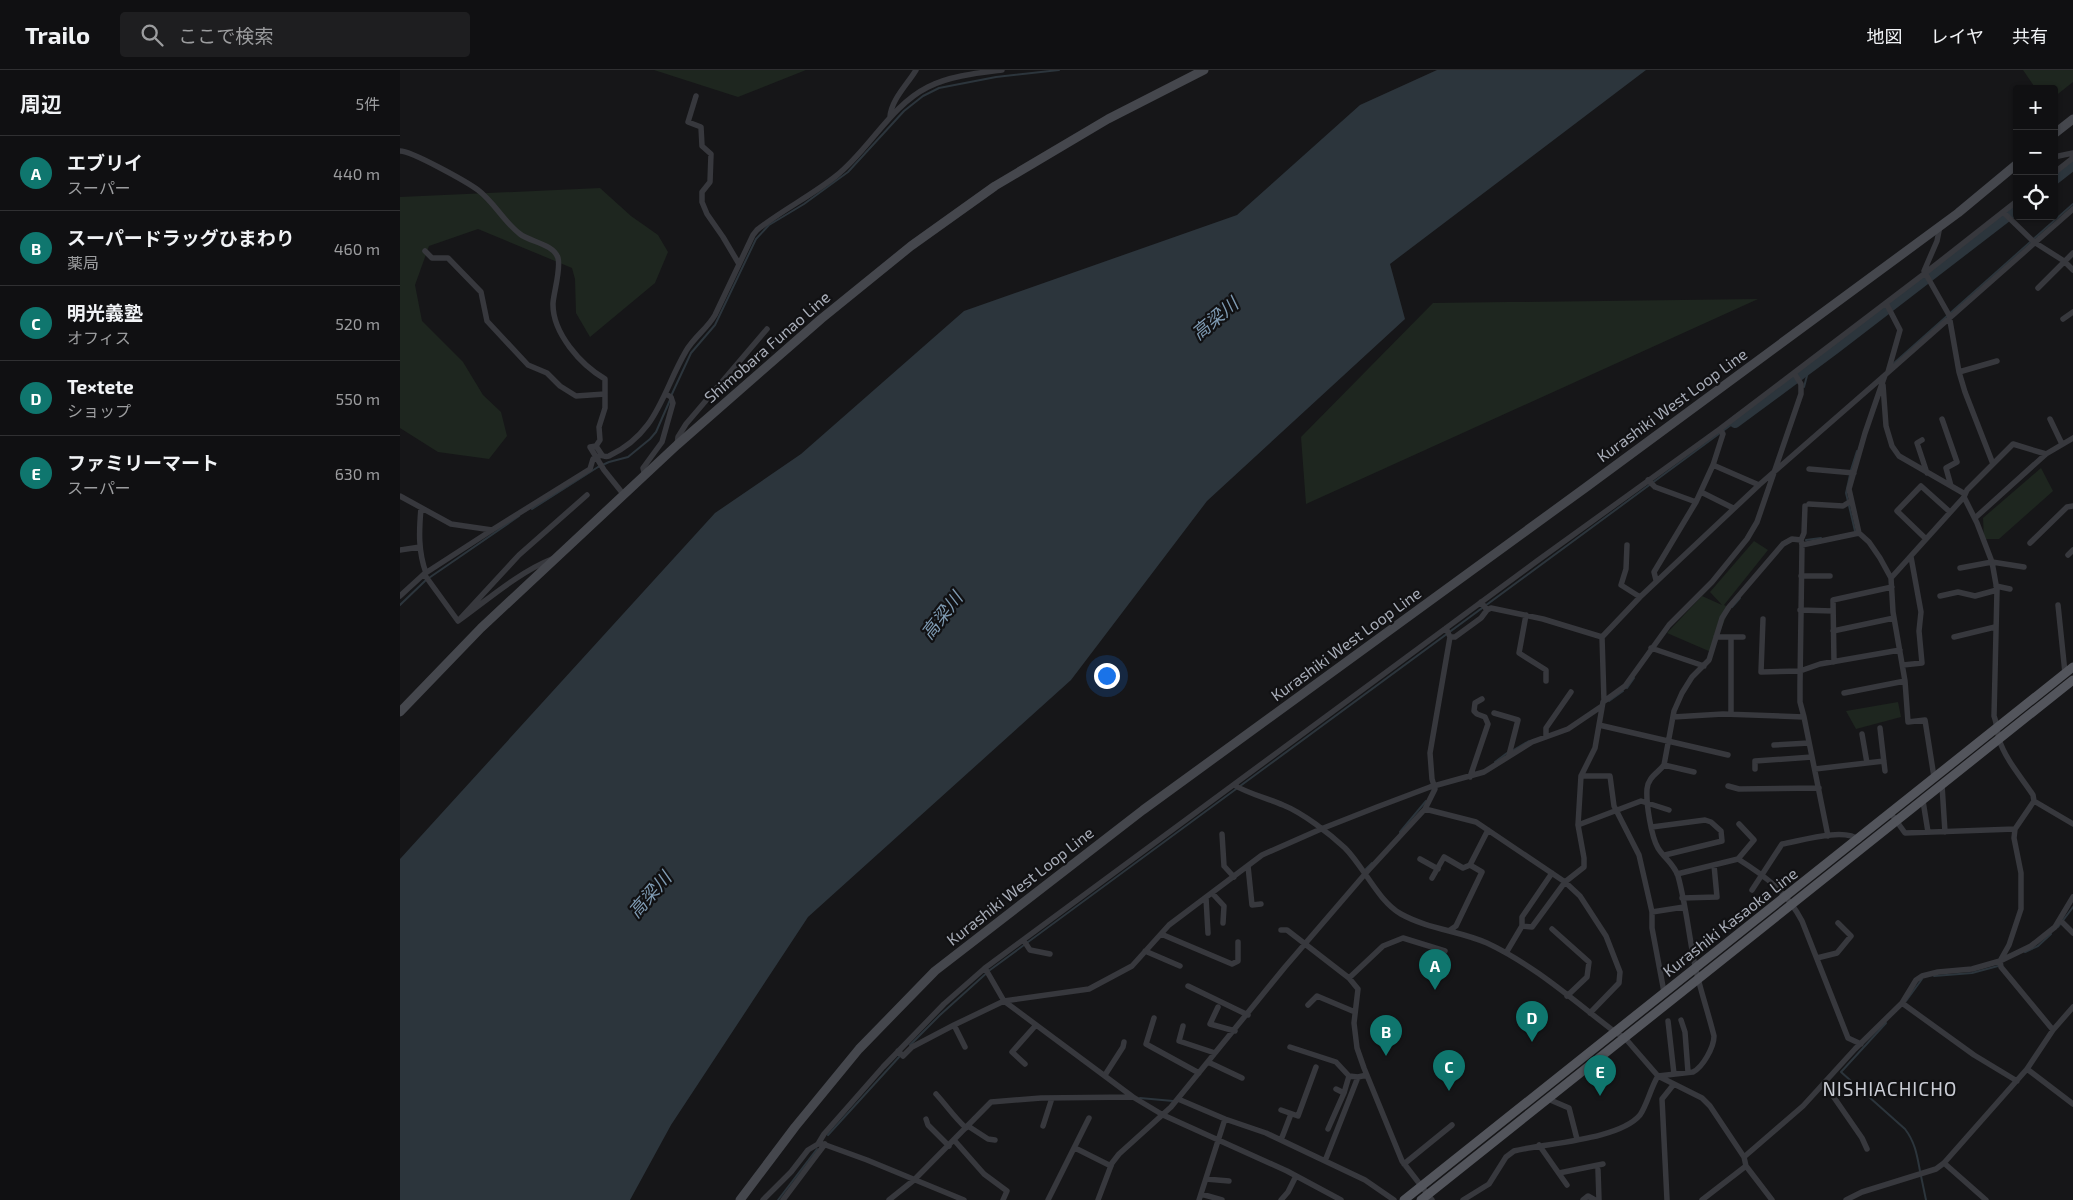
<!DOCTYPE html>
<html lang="ja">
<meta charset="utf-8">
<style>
:root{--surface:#101012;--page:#1e1e20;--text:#f1f3f6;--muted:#9c9d9f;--line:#303032;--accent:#0f766e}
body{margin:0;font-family:"Exo 2","Noto Sans JP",sans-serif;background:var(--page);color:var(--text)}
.controls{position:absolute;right:15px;top:15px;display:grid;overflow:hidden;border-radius:5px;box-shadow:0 1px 4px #0004}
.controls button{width:45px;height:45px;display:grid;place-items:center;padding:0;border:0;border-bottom:1px solid var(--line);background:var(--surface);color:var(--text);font:25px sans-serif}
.you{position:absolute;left:706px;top:605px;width:18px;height:18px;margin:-12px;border:4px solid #fff;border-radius:50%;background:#1a73e8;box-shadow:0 0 0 8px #1a73e833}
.badge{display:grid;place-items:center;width:32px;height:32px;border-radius:50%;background:var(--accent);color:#fff;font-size:16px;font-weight:700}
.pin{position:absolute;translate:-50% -41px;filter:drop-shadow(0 1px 2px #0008)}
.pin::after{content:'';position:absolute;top:26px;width:18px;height:15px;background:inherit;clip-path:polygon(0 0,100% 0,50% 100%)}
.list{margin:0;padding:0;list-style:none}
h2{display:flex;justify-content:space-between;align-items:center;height:65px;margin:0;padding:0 20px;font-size:21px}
h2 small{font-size:16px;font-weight:400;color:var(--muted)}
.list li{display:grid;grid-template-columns:32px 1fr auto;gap:15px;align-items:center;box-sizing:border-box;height:75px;padding:0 20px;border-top:1px solid var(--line)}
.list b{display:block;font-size:19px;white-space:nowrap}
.list p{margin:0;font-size:16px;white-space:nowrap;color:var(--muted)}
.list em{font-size:16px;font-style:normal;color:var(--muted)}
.icon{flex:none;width:28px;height:28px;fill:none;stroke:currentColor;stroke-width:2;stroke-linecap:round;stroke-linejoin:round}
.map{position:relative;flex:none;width:1673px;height:1130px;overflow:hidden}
header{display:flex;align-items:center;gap:30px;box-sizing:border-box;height:70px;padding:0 25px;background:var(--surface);border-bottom:1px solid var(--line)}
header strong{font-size:24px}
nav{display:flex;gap:28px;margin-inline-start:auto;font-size:18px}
.search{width:350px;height:45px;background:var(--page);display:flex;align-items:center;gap:12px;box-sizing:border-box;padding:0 18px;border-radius:5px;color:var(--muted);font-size:19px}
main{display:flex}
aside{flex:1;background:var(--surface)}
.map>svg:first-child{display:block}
.green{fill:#1e261f}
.water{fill:#2c353c}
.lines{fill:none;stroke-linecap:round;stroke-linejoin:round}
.stream{stroke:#2c353c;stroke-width:2}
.river{stroke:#2c353c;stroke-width:12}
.minor{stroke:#37383d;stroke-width:5.5}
.secondary{stroke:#45474d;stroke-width:9}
.primary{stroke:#53555c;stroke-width:9}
.labels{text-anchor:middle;stroke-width:4.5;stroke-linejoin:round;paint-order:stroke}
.street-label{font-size:16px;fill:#a8adb8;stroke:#111113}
.water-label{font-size:18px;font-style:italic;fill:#7f9bb3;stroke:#111113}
.quarter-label{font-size:19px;letter-spacing:1px;fill:#c9ccd4;stroke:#111113}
</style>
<header>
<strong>Trailo</strong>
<div class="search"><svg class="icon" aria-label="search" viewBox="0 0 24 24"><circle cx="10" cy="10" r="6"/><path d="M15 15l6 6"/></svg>ここで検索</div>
<nav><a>地図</a><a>レイヤ</a><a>共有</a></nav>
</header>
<main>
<aside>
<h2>周辺<small>5件</small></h2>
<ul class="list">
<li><span class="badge">A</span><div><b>エブリイ</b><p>スーパー</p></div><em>440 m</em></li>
<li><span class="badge">B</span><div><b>スーパードラッグひまわり</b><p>薬局</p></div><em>460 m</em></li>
<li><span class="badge">C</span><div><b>明光義塾</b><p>オフィス</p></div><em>520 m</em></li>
<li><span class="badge">D</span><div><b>Te×tete</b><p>ショップ</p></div><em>550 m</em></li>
<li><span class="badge">E</span><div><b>ファミリーマート</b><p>スーパー</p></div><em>630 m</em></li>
</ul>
</aside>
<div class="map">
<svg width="1673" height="1130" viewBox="0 0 1673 1130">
<rect width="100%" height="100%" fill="#161618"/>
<!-- green -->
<path class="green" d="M254,0H406L338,27Z
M1623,0H1673V12L1654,27V19H1636Z
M200,118L231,146L258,165L268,182L255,213L190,267L176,243L175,209L172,198L78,159L29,176L15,215L22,251L63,292L83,325L101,342L107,366L89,389L38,382L0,358V127Z
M1358,229L906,434L901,367L1033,233Z
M1641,398L1653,421L1599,469H1584L1583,448Z
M1354,471L1368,480L1324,535L1330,538L1311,582L1267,563L1302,526L1322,535L1310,522Z
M1498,632L1501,647L1456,659L1446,641Z"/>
<!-- water -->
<path class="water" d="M1037,0H1246L990,194L1005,249L807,431L671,610L408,847L271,1055L230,1130H0V789L315,443L401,384L564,241L837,145L960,35Z"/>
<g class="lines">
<!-- stream -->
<path class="stream" d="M1493,294L1673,134
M1404,317L1409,298
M271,326L291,283L315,255L356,169L369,155L404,134L448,102L504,41L523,26L539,18L596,7L659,0
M1451,400L1457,381
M1450,405L1446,423L1455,461
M132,439L198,397L209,392L228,387L250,369L256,362L270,330
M1406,470L1421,468
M0,535L26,510L119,446
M1332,537L1340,528
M1227,618L1234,608
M1209,631L1223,621
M1112,681L1129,671
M1095,692L1107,683
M1000,762L1026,731
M965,800L972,793
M1658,857L1673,837
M1625,882L1638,876L1651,864
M1534,906L1572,903L1598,896
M1506,931L1522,909
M1486,953L1441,1002L1505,1059C1515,1072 1517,1085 1520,1101
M510,975L540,945L590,900L1335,352
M740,1028L773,1031
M428,1065L500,986
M1521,1106L1526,1130
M378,1130L417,1079"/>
<!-- river -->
<path class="river" d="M1654,109L1673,94
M1335,352L1435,278L1617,138"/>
<!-- minor -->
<path class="minor" d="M296,26L288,52L301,57L302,76L311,84L310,112L302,122V132L307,144L323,167L339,194
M490,47C491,30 507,15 516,0
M0,81C12,81 67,112 78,120C94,132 104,152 120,164C130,172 154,174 158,188C161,199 154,221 153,233C152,263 181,295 205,309V338L199,357L200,370L196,376L202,385
M1654,87L1673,83
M1654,103L1673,88
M1673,139L1485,305L1465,363L1449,419L1459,463L1469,472L1480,488L1491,508L1564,427L1567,420L1613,374L1646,384L1673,368
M1603,142L1634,172L1664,191L1673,200
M1540,156L1537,171L1524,201L1549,245L1559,302L1565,322L1593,394
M25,181L32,188H48L81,222L87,251L128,295L147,303L160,316L176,326L205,324
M1638,218L1673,183
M1486,233L1500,260L1488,302
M1663,249L1673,242
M1559,302L1597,291
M1483,315L1486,356L1492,376L1499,386L1565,424
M1542,349L1557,392L1546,398L1551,416
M1650,349L1662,374
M1522,370L1517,373L1527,403
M277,375L278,367L286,354L367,259
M196,376L190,377L204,400L224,425
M199,386C203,384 204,388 209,386C258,363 262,322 286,281C294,267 307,259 315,245L353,165L357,160C382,140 411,126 436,106C469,80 490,36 528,17C549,6 578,3 602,0
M1313,395L1359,415
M1409,399L1454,403
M245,406L243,398L262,372L273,333L271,327L266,324
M1248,410L1255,417L1296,432
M1301,422L1333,438
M0,426L51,454L92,460
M1564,427L1577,453L1592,492L1597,520L1594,646C1597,654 1597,661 1599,669C1605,689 1622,708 1633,725L1634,731L1615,759L1614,768L1621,803V839L1609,875L1600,891L1601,897L1653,960
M1409,434L1443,436L1451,431
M21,438C19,461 18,481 26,503
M1575,448L1646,384
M1525,468L1497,441L1521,416L1550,442
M1401,470L1404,463L1405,436
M1630,473L1667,437L1673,436
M1227,475L1226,499L1221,515L1240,527L1359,415L1485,305
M1402,475L1400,614V632L1404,647
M0,480L20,477
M1668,485L1673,480
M1560,498L1592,492L1624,497
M24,504L58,551C86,531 119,502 152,489
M1401,506H1430
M1491,508L1493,542L1505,611L1508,652L1525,650L1534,707
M1256,510L1254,502L1296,432L1313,395L1323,364L1320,359
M1596,516L1610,519
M0,526L24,504L92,460L190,399L193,389
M1540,526L1558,522L1575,526L1597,520
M1081,532L1087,540L1091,538L1143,549L1202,567
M1658,535L1665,603
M1400,540L1433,541
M1126,545L1119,583L1146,600V611
M1363,549L1361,602L1400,601L1420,594L1500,580
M58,551L119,485L187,425
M1433,561L1494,548
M1050,567H1055L1081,548L1087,540
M1316,567H1331V644
M1331,567H1343
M1554,567L1595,557
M1251,578L1304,596
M1434,592L1433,530L1492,517
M1503,595L1522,593L1519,561L1521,542L1511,487
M1444,623L1505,611
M1204,631L1202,567L1240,527
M1094,643L1118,650L1109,685
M1273,647L1323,644L1404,647L1428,766
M1199,655L1328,685
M1480,658L1485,701
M1462,664L1467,693
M1146,667V658L1171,622
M1374,675L1409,673
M1264,695L1294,702
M1355,699V691L1412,687
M1415,699L1484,691
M1181,706H1210L1214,736L1239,785L1252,842V858L1264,922
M1070,707L1088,654L1085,647L1077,644L1074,641L1075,633L1082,629
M834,715C849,724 867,728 883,735C903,743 930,764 945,778C964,797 978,831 1001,844C1028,859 1060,861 1087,873C1134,895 1174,931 1215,962L1225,968L1258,1006L1302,1028L1310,1036L1344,1087L1346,1096L1372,1130
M1542,715L1545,762
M1328,716L1339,719L1419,718
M1523,731L1528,762
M1634,731L1673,754
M1025,739L1076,752L1165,812L1180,826L1206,866L1220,902L1219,913L1190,943
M1490,742L1505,763L1615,759
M1178,755L1241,731L1269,740
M1252,757L1305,750L1311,752L1321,761L1322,771L1265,785
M822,764L824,796L834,807
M1020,789L1038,799
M1338,789C1365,806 1387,822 1402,851L1448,968L1461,974
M848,796L852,835L861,834
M1277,804L1338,789L1354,770L1339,754
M1032,808L1044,787L1063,798L1070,795
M1352,820L1382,774C1400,771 1445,757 1459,770
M812,823L824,836L823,853
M806,828L808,863
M1282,828L1317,827L1314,795
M1252,842L1284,837
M1660,850L1673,863
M1122,856L1132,857L1165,812L1184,797V788L1178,755L1181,706L1195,678L1203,632L1225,616L1269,555L1312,512L1347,469L1357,452L1401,324V314L1394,303
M1152,859L1189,892L1187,907L1167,926
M881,860H887L949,908L958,919L954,953L957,978L964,998L1002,1091L1032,1130
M1050,860L1056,856L1082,802L1070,795L1088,760
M761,864L832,894L838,891V872
M624,871L630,880L650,884
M745,881L780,896
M1106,883L1122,856V847L1152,803
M1417,888L1437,883L1451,866L1438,853
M585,898L604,931L733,1027L763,1045L887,1101L941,1130
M949,908L983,876L1003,868L1045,881
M788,916L848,945
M1502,933L1574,985L1617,1011
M908,935L917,926L955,942
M818,937L810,954L835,961
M754,948L746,974L799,1003
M1281,950L1285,962L1288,1002
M1268,951L1274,1004
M554,955L565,977
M783,956L779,971L815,983
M890,977L936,992L949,1006L958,1007
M498,981L503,986L512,977L554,955L604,931L689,919L732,896L769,855L862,785L921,759L977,737L1030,717L1084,702L1132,672L1168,659L1202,636
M808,992L842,1008
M625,994L612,982L636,955
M1627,999L1673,1034
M705,1005L723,977L724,972
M1258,1006L1293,1002C1303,997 1314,977 1314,966C1308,942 1300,919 1295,896C1289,866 1286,835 1278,806C1274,794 1264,788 1258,778C1251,766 1246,733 1247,719C1248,707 1258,703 1264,695L1274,641L1282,623L1292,607L1309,590L1322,548L1329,537L1383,474L1392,469L1401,470L1402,475L1459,463
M1424,1013L1462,1068L1467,1079
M936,1019L944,1023
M536,1024C547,1036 554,1047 566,1058
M778,1029L825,1049L866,1063L965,1110L994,1130
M1148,1029L1169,1038L1177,1069
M881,1040L898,1046L916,997
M526,1049L528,1055L549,1076
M568,1056L588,1069L595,1070
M643,1056L652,1028
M928,1059L944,1023L949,1006
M554,1070L584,1104L607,1121L603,1130
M881,1070L891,1044
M418,1074L424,1064L483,997L544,934L585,898L1137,491L1320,359L1524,204L1617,131
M1139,1075L1167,1115
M675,1078L711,1096
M1344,1087L1403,1036L1455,979L1502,933L1516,910L1522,906L1538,902L1572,899L1600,891L1631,876L1655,857L1673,827
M925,1091L958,1007L967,1005
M1544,1093L1586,1130
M1004,1094L1052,1055
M1198,1100L1199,1130
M1159,1103L1203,1094
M806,1109L829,1111
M801,1124L822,1130
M363,1130L391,1102L408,1080L418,1074H423L467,1090L564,1130
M383,1130L425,1074
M489,1130L514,1110L591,1032L641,1028L733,1027
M648,1130L689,1048
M698,1130L712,1093L719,1084L771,1037L885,897L965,804L1025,739L1035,719L1032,709L1030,683L1050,567L1046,558
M799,1130L825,1049
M881,1130L888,1122L896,1106
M1063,1130L1089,1114L1106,1087L1114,1081C1146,1073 1219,1070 1240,1045C1247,1035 1251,1017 1258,1006
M1183,1130L1188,1126L1195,1130
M1267,1130L1262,1029L1274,1014
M1302,1130L1346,1096
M1446,1130L1462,1122L1536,1099L1544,1093L1627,999L1653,960L1673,937"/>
<!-- secondary -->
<path class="secondary" d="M1654,64L1673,49
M0,642L81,558L277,375L421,249L511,176L595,116L708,49L804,0
M340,1130L395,1057L459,979L535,901L743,740L1185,418L1558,143L1617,94"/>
<!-- primary -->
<path class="primary" d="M1004,1130L1673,597
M1021,1130L1673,610"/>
</g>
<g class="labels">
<!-- street labels -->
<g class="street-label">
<text transform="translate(367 277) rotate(-41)" y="6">Shimobara Funao Line</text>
<text transform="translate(1272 335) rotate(-36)" y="6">Kurashiki West Loop Line</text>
<text transform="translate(946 574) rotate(-36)" y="6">Kurashiki West Loop Line</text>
<text transform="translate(620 816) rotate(-38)" y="6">Kurashiki West Loop Line</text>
<text transform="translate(1330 852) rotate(-38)" y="6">Kurashiki Kasaoka Line</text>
</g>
<!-- water labels -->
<g class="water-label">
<text transform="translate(815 249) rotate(-40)" y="6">高梁川</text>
<text transform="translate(542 546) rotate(-52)" y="6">高梁川</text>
<text transform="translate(250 825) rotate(-49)" y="6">高梁川</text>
</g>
<!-- quarter labels -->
<g class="quarter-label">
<text x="1490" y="1026">NISHIACHICHO</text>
</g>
</g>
</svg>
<div class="controls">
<button>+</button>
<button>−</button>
<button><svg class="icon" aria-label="locate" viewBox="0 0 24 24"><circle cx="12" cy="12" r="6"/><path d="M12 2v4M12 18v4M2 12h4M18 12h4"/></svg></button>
</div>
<div class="you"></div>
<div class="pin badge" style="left:1035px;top:920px">A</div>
<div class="pin badge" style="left:986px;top:986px">B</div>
<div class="pin badge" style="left:1049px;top:1021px">C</div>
<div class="pin badge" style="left:1132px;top:972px">D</div>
<div class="pin badge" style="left:1200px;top:1026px">E</div>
</div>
</main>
